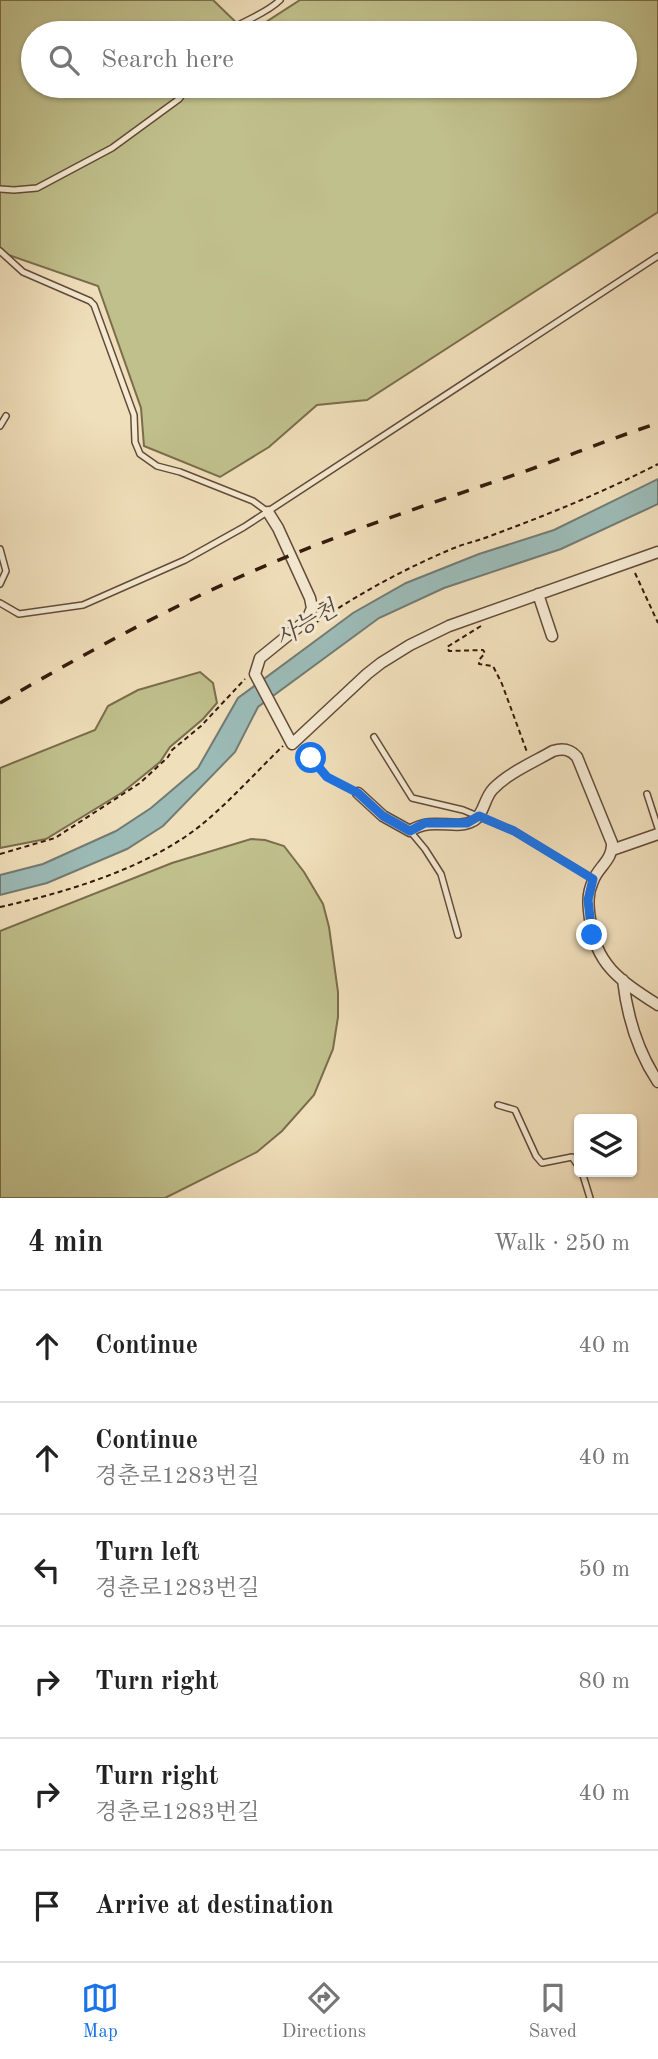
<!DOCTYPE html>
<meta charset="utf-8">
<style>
:root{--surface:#fff;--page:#f2f2f2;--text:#222;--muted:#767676;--line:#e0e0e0;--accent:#1a73e8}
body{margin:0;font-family:"Old Standard TT","Noto Serif KR",serif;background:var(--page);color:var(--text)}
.controls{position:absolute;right:21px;bottom:21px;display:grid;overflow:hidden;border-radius:7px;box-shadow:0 2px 5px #0004}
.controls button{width:63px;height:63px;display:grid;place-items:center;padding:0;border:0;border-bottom:2px solid var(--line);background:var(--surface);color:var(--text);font:35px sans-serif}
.stop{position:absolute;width:21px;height:21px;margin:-16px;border:5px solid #1a73e8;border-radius:50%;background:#fff}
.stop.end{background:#1a73e8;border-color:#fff;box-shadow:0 2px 7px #0008}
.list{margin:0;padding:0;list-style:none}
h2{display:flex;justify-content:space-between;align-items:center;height:91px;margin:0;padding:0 28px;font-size:30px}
h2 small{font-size:23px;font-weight:400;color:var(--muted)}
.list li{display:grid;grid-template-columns:46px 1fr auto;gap:21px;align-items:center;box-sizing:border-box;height:112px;padding:0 28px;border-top:2px solid var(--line)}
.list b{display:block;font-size:26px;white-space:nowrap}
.list p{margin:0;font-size:23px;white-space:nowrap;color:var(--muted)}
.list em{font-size:23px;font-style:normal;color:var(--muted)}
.icon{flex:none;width:38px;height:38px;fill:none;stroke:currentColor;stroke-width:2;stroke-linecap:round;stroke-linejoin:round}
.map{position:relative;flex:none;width:658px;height:1198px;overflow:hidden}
.search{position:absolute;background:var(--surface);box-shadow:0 2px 5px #0004;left:21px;right:21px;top:21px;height:77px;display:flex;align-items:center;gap:18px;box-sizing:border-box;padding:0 24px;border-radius:38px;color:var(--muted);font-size:26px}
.sheet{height:763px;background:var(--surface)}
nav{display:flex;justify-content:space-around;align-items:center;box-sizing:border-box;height:98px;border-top:2px solid var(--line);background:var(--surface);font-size:19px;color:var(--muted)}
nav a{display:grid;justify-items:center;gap:4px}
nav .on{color:var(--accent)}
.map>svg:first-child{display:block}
.green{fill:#c0c08c;stroke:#7a6d4c;stroke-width:2}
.water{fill:#9cbbb7;stroke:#727b73;stroke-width:2}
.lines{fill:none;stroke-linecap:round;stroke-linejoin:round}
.lane-casing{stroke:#634b38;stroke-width:8}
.street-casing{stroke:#634b38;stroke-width:13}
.path{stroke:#341a0d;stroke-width:2;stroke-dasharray:5 3.5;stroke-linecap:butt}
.lane{stroke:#f5ead3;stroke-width:5}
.street{stroke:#f5ead3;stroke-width:10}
.rail{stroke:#341a0d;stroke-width:3.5;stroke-dasharray:12 12;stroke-linecap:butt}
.route{stroke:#1a73e8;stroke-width:9}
.labels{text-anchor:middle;stroke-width:6;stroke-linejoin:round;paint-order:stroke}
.water-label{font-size:23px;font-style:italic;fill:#534a40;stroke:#f5ead3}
</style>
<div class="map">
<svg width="658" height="1198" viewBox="0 0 658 1198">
<rect width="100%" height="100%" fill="#f0dfbb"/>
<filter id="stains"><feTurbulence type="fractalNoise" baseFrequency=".00286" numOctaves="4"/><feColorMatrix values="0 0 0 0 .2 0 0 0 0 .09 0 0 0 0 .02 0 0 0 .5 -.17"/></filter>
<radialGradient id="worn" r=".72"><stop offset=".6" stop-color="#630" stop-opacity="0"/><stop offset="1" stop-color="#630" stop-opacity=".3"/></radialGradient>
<!-- green -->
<path class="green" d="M0,0H213L247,33H33V86H625V33H249L300,0H658V212L367,400L317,405L269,447L220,477L144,446L141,408L98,286L0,252Z
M200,672L213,683L217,703L203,719L170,747L160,762L123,792L46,839L0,848V768L95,730L108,706L138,690Z
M251,839L265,840L284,846L304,872L323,904L329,927L338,992V1017L333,1049L314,1095L282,1131L257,1152L165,1198H0V931L172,863Z"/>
<!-- water -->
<path class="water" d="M658,479V504L561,549L444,588L379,618L258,707L235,752L163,826L127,849L47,883L0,895V875L43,864L116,831L151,808L198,768L238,698L353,613L406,583L479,554L554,530Z"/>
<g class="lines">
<defs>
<path id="lane" d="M226,33C243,20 265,15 280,0
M0,189L14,190L37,188L112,148L179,99L188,86
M0,251L23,272L90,301L94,305L134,415L135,442L140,454L157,466L180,472L253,501L268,512
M0,426L6,416
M0,549L6,571L0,584
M0,603L19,614L83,605L185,560L244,527L658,256
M374,737L412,798L463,810L514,831L593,879
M647,794L658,828
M410,831L425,849L441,874L458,935
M498,1105L515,1110L536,1156L542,1163L572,1157L579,1167
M582,1172L590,1198"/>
<path id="street" d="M268,512L278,528L310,598L312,608L307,620L260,658L255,674L292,744L367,674L381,663L410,645L449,626L658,552
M538,594L552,636
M358,793L383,816L410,831C433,816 456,831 473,821C484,815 484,798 493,789C508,773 534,762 553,751C563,748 570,749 577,757L612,843C613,860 598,867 593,881C587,894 588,905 590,919C595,965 621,981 658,1005
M612,850L658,834
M623,980C627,1015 638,1052 658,1082"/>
</defs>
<!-- lane casing -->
<use href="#lane" class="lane-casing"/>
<!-- street casing -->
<use href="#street" class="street-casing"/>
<!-- path -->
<path class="path" d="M635,573L658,623
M317,622C360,593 406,568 454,548C466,543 478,541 490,536C547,515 604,492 658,464
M481,626L447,647L449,651L483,650L485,653L479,660V664L493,666L502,684L527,752
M302,751C322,765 325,778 349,788
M0,854L55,838L140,783L168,757L172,750L201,726L245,679
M0,907C68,892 152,867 206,821C233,798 257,771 283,746"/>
<!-- lane -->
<use href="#lane" class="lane"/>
<!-- street -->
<use href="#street" class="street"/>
<!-- rail -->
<path class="rail" d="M0,703C76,658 154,616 235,579C328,537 426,505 523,472C568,456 613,438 658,423"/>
</g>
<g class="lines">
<!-- route -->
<path class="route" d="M311,758L327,777L358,793L383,816L410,831L425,823H467L479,816L514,831L593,879L588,900L592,935"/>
</g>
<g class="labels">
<!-- water labels -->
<g class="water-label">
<text transform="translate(306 623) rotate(-31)" y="8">사능천</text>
</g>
</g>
<rect width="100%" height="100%" filter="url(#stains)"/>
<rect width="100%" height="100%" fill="url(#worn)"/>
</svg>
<div class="controls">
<button><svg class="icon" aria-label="layers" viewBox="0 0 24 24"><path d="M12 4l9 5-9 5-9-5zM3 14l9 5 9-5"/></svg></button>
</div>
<div class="stop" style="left:311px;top:758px"></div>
<div class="stop end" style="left:592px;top:935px"></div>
<div class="search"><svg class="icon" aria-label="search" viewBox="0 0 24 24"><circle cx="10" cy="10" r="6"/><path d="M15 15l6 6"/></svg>Search here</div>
</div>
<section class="sheet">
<h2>4 min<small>Walk · 250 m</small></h2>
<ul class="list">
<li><svg class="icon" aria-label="ahead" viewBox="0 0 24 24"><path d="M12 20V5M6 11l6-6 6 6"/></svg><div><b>Continue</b></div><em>40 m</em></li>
<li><svg class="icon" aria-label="ahead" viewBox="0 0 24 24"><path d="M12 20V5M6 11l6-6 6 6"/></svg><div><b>Continue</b><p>경춘로1283번길</p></div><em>40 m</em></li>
<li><svg class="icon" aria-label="left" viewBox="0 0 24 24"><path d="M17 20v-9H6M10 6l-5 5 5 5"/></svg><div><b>Turn left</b><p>경춘로1283번길</p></div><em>50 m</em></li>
<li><svg class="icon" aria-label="right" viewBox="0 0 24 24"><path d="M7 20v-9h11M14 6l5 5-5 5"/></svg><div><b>Turn right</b></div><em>80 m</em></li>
<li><svg class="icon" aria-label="right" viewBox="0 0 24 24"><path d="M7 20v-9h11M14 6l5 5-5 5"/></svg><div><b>Turn right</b><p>경춘로1283번길</p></div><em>40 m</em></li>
<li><svg class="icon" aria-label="arrive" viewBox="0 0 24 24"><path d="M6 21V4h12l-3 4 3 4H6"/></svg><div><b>Arrive at destination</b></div></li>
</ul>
</section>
<nav>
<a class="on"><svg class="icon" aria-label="map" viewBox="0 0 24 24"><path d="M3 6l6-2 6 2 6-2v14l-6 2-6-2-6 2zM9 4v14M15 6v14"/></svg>Map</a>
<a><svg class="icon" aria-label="directions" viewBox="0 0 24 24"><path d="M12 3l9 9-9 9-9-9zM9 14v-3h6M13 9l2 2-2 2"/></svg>Directions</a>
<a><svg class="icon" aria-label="saved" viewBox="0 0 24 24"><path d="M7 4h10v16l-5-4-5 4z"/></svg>Saved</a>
</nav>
